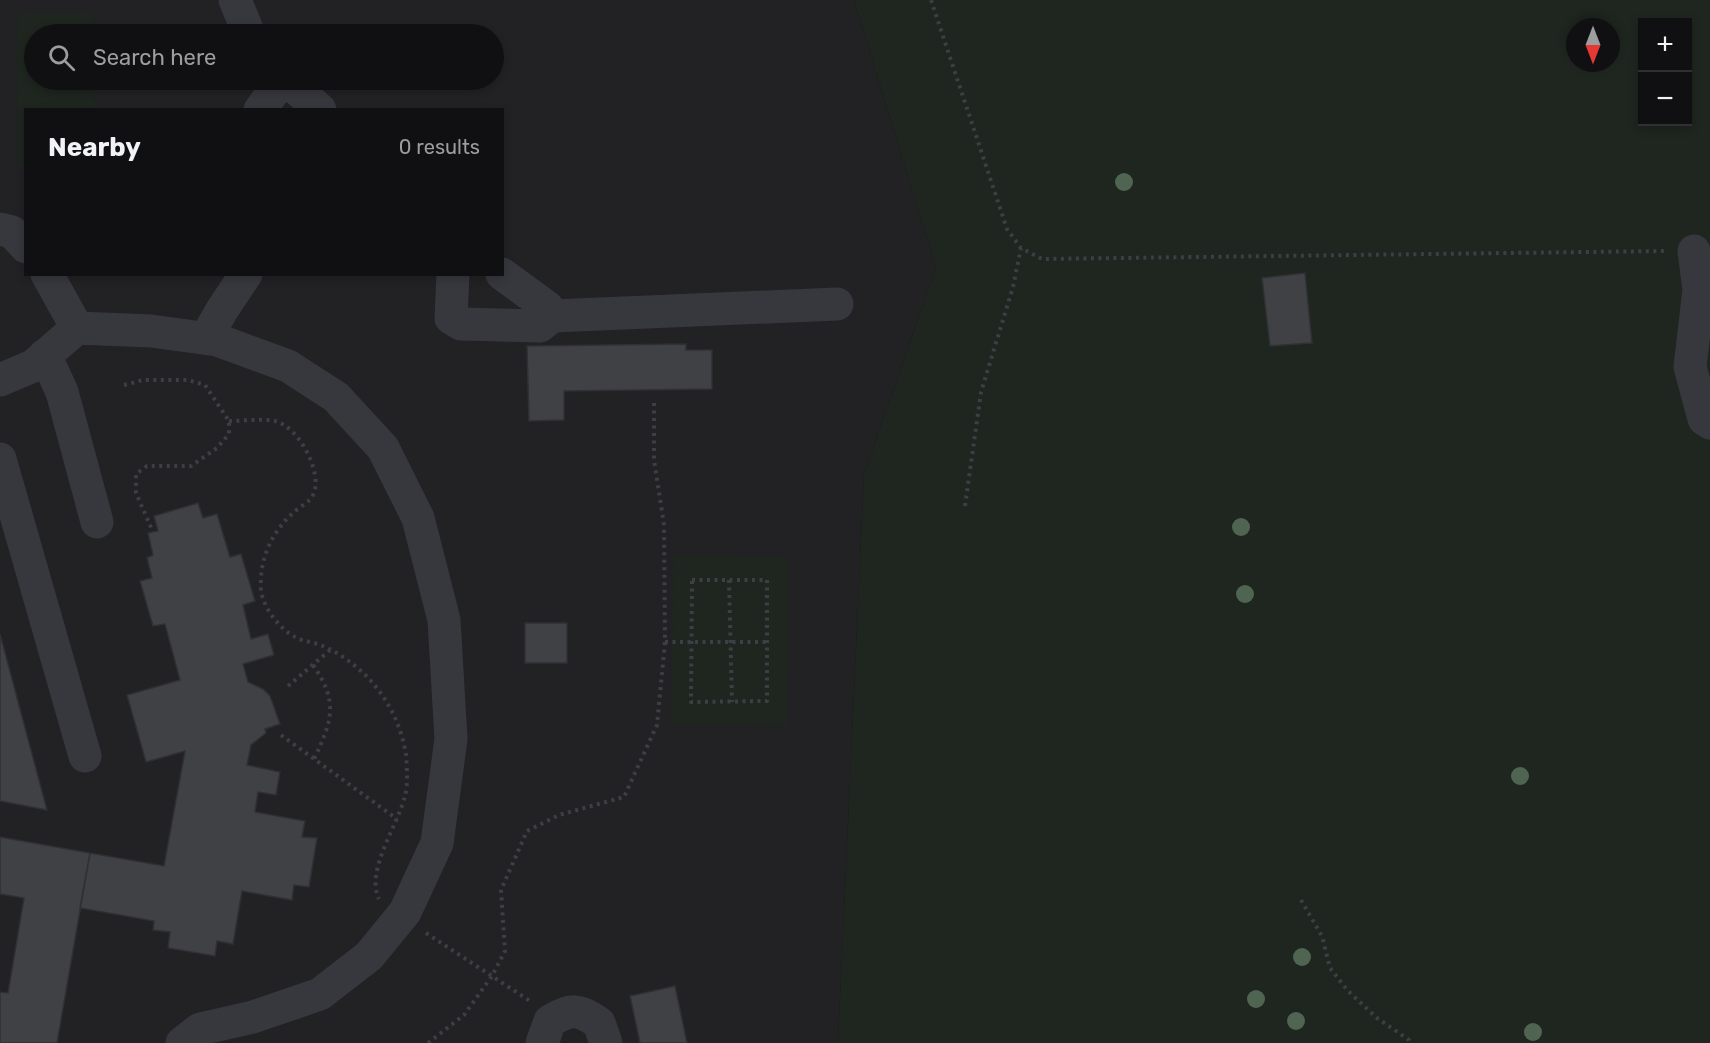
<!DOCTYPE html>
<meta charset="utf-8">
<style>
:root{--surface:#101012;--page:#19191b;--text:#f1f3f6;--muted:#9c9d9f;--line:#303032}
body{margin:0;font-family:Rubik,sans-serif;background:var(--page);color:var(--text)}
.controls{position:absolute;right:18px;top:18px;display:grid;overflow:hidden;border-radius:0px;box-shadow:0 3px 9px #0003}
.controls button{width:54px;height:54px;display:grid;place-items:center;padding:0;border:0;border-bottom:2px solid var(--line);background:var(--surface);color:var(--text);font:30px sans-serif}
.compass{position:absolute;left:1566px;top:18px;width:54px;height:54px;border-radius:50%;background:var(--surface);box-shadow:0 3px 9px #0003;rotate:180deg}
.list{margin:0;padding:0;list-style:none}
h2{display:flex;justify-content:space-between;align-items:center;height:78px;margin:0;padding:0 24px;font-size:26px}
h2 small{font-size:20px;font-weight:400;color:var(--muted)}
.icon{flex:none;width:33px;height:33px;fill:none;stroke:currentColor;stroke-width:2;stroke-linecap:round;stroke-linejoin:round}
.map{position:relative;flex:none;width:1710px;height:1043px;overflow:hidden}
.search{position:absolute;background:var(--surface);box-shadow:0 3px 9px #0003;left:24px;top:24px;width:480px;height:66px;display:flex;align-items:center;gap:15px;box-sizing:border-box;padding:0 21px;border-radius:33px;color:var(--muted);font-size:22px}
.panel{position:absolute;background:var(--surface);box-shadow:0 3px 9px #0003;left:24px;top:108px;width:480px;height:168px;border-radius:0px}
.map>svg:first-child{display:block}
.built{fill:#222225;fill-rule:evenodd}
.green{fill:#1e261f;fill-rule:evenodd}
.building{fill:#404145;stroke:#303034;stroke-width:1.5}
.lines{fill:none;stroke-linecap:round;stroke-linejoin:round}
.path{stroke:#3d3f44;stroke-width:4;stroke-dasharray:3 4.5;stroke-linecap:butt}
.minor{stroke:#37383d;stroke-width:33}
.tree{fill:#506452}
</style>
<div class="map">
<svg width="1710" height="1043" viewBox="0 0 1710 1043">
<rect width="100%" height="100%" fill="#161618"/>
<!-- built -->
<path class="built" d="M0,0H854L936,268L864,474L838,1043H0ZM34,34H494V80H34ZM26,110H502V274H26Z"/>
<!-- green -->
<path class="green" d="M854,0H1710V1043H838L864,474L936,268ZM1642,22H1688V122H1642ZM1575,27H1611V63H1575Z
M17,14H93V34H34V80H93L94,109L26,110L25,168H18Z
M673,556L789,557L787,726L671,724Z"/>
<!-- building -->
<path class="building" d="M1305,273L1312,343L1270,346L1262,278Z
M686,344V350H712V389L564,391V420L529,421L527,346Z
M198,503L203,518L217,514L230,557L241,554L255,601L243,605L251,639L268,634L274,655L243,664L248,682L263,689L270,696L280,724L265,729L266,733L251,745L247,765L280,772L276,795L258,792L255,812L305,821L302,837L317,838L309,887L294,885L292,900L242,891L233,944L217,941L215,956L168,948L170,932L153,930L154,921L80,908L90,853L164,866L185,751L146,762L127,695L180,680L165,624L153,626L140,581L152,578L147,558L153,555L148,533L158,531L154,516Z
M525,623H567V663H525Z
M0,634L47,810L0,801Z
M0,837L90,853L57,1043H0V992L8,993L24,898L0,894Z
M675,986L687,1043H640L630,996Z"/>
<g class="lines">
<!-- path -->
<path class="path" d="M931,0L1007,229L1021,248L1042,259L1664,251
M124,385L143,380H188L205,385L229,421V434L217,448L191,466H147L136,474V493L153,532
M229,421C244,421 260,418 275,421C298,426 324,473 313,495C310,502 298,508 293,513C271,533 259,560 261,590C263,608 280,629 295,637C304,642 316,642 325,647C368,667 399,708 406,755C407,767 408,785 405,796C398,825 365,871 379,899
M965,506L981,392L1013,287L1021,248
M692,580H767V701L691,702Z
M729,580L732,702
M665,642H767
M313,665C339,702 332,721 314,759
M288,686L330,650
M281,735L397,819
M1301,900L1322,936L1330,968L1348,991L1377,1018L1409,1040L1410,1043
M426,933L530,1001
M428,1043L464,1015L492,976L505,951L501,890L527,831L559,815L624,797L657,725L665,642L664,525L654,460V399"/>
<!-- minor -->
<path class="minor" d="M235,0L249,34
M287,80L320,110
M260,110L282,80
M0,229L12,232L26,247
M1694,251L1699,290L1690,367L1704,419L1710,423
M47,274L77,328
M453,274L451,318L461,324L540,326L553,316L547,307L502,274
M553,316L837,304
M206,338L222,310L246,274
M45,355L62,392L97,522
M0,380L33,366L77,328L151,331L217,340L288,366L336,397L383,448L418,518L444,620L451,739L437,843L405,912L369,956L320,994L253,1017L200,1029L182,1043
M0,459L85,756
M542,1043L550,1021C572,1008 578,1009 599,1023L606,1043"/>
</g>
<!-- trees -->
<g class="tree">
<circle cx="1124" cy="182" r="9"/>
<circle cx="1241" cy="527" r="9"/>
<circle cx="1245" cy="594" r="9"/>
<circle cx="1520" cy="776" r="9"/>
<circle cx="1302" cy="957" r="9"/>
<circle cx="1256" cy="999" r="9"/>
<circle cx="1296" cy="1021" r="9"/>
<circle cx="1533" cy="1032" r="9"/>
</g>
</svg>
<div class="controls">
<button>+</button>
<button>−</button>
</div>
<svg class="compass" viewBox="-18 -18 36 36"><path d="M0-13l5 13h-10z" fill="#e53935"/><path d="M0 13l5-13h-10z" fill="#9c9d9f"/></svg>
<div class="search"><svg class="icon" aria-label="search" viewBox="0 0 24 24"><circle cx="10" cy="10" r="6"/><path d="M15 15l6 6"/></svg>Search here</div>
<section class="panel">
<h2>Nearby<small>0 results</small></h2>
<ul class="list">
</ul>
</section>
</div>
